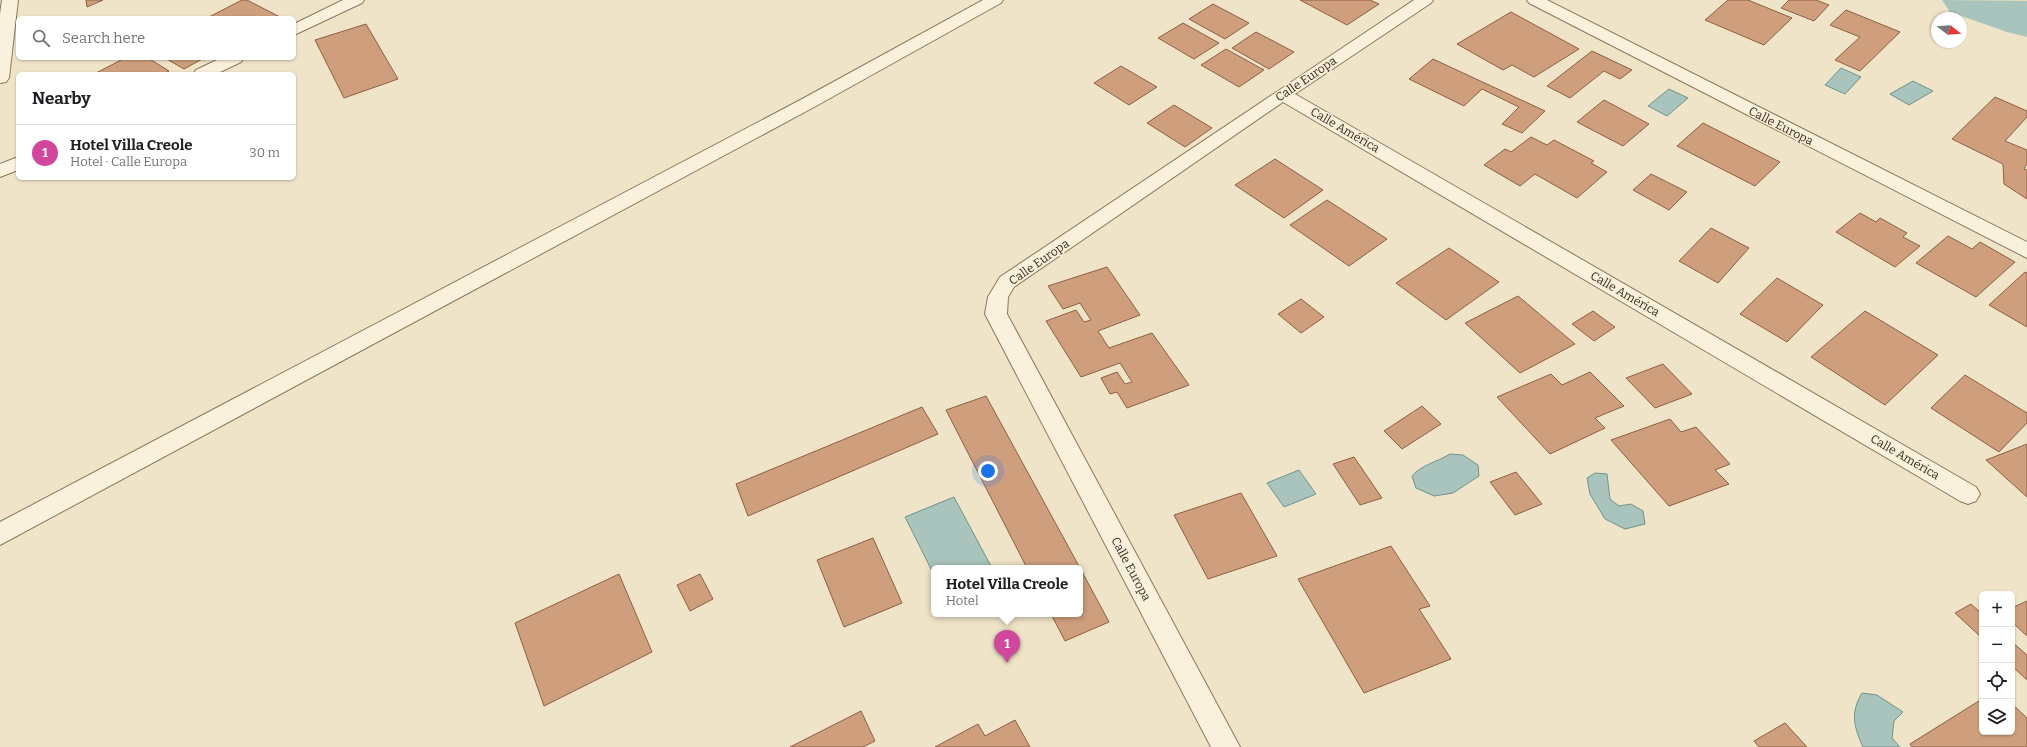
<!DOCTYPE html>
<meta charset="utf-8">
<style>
:root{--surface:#fff;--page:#f2f2f2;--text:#202124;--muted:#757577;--line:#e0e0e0;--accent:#0b8043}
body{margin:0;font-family:Bitter,serif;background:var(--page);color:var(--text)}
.controls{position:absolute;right:12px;bottom:12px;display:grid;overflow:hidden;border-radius:6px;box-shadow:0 1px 3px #0004}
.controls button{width:36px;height:36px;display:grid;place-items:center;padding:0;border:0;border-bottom:1px solid var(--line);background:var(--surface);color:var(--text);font:20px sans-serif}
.compass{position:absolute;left:1931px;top:12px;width:36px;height:36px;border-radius:50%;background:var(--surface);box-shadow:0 1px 3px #0004;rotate:107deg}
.you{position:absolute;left:988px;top:471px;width:14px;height:14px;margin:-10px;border:3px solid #fff;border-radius:50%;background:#1a73e8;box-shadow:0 0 0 6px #1a73e833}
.badge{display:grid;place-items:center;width:26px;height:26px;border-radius:50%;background:var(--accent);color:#fff;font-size:13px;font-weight:700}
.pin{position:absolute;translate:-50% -33px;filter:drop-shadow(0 1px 2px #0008)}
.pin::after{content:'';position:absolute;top:21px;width:14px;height:12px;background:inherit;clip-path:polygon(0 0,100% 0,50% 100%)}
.popup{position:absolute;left:931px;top:565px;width:152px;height:52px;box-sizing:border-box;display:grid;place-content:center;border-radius:6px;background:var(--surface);filter:drop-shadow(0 1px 3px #0005);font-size:13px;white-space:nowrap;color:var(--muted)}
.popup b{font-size:15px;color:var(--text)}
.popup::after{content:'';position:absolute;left:50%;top:100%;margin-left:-8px;border:8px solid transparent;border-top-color:var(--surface)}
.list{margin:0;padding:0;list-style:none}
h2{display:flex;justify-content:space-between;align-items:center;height:52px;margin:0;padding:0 16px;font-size:17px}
h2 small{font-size:13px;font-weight:400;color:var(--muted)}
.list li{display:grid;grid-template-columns:26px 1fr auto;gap:12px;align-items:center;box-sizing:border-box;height:56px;padding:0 16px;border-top:1px solid var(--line)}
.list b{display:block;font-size:15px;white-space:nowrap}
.list p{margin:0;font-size:13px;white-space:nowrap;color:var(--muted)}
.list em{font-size:13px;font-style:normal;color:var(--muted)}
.icon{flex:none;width:22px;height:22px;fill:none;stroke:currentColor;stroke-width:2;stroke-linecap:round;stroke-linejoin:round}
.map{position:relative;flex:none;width:2027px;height:747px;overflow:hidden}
.search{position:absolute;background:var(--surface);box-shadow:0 1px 3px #0004;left:16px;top:16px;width:280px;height:44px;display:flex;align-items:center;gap:10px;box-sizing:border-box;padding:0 14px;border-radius:6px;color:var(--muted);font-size:15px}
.panel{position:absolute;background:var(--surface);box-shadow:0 1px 3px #0004;left:16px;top:72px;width:280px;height:108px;border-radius:6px}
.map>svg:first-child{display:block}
.farmland{fill:#e6deb5}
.water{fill:#a9c4bc;stroke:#6f938a}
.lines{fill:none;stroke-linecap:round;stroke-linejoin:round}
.river{fill:#a9c4bc;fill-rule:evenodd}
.building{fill:#cf9f7d;stroke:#8d5f41}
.minor-casing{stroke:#8d765c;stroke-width:2}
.minor{fill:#faf1dc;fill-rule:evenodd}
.labels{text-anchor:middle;stroke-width:3;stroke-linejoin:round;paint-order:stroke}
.street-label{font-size:12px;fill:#3d2e20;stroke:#f7eed8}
</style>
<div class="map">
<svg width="2027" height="747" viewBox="0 0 2027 747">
<rect width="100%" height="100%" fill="#f0e4c8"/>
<!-- farmland -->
<path class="farmland" d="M1970,0H2027V20Z"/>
<!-- water -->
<path class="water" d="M1841,68L1861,77L1845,94L1825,85Z
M1913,81L1933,91L1909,105L1890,94Z
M1669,89L1688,98L1667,116L1648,106Z
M1450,454L1463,455L1478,465L1479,476L1453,493L1434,496L1416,488L1412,476C1421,465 1437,462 1450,454Z
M1299,470L1316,494L1284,507L1267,483Z
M1595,473L1607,474L1610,499L1619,506L1631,504L1643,511L1645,524L1625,529L1605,519L1590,494L1587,478Z
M954,497L992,568H934V575L905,517Z
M1862,693L1877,695L1903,712L1894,721L1892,738L1900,747H1863C1854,727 1850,713 1862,693Z"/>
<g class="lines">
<!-- river -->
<path class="river" d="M1942,0L2027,1V37L2007,32L1950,12Z"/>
</g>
<!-- building -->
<path class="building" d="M86,0H103L87,7Z
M242,0H247L280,17L207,18Z
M1300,0H1370L1379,4L1347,25Z
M1728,0H1748L1792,18L1764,45L1705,20Z
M1789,0H1816L1829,5L1814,21L1781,8Z
M1213,4L1249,23L1225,39L1189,19Z
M1846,10L1900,32L1860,71L1835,60L1860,37L1830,25Z
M1511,12L1579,49L1534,77L1512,65L1503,70L1457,44Z
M1183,23L1219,43L1194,59L1158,38Z
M366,24L398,79L344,98L315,40Z
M1256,32L1294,52L1269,69L1232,48Z
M1226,49L1264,70L1239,87L1201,65Z
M1592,51L1632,70L1620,79L1604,71L1570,98L1547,86Z
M125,58H148L169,71L163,74H94Z
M165,58H204L184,69Z
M1433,59L1545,111L1522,133L1502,124L1519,107L1482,89L1464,106L1409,79Z
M1121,66L1157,87L1129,105L1094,83Z
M1995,97L2027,111V117L2005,141L2027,150V164L2024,169L2027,170V199L2004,184L2003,164L1952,139Z
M1604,100L1649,124L1623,146L1577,122Z
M1174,105L1212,128L1185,147L1147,123Z
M1703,123L1780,162L1755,186L1677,146Z
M1531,137L1547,145L1554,140L1594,161L1591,163L1607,172L1577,198L1535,174L1520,186L1484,165L1505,149L1511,152Z
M1275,159L1323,190L1284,218L1235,185Z
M1651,174L1687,192L1669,210L1633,190Z
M1327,200L1387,239L1349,266L1290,225Z
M1860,213L1876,222L1880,218L1907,233L1903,237L1920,246L1895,267L1836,232Z
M1711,228L1749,248L1718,283L1679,261Z
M1948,236L1972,249L1980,242L2015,262L1976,297L1916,263Z
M1449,248L1499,282L1446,320L1396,283Z
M1107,267L1140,315L1098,331L1109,348L1152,333L1189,385L1127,408L1117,392L1110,394L1101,378L1117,372L1125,384L1132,382L1120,363L1081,377L1046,321L1076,310L1084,322L1091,320L1080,303L1063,309L1048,286Z
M2025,272L2027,273V327L1989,305Z
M1777,278L1823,305L1787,342L1740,314Z
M1518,296L1575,344L1520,373L1465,323Z
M1301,299L1324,317L1301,333L1278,314Z
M1593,311L1615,327L1594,341L1572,324Z
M1865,311L1938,355L1885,405L1811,357Z
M1663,364L1692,394L1655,408L1626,378Z
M1590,372L1624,406L1595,418L1605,428L1550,454L1497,397L1551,374L1562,385Z
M1965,375L2027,413V423L1999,452L1931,408Z
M986,396L1080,568H1027L946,410Z
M1422,406L1441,424L1402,449L1384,431Z
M922,407L938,434L748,516L736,484Z
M1670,419L1681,432L1696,427L1730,464L1715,470L1729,484L1669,506L1611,440Z
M2027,444V497L1986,460Z
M1354,457L1382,498L1360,505L1333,464Z
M1516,472L1542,504L1515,515L1490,482Z
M1241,493L1277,556L1208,579L1174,515Z
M873,538L902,603L844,627L817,560Z
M1391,546L1430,606L1419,609L1451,659L1364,693L1298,579Z
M1080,568L1109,622L1065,641L1051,614H1080Z
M619,574L652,652L544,706L515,623Z
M700,574L713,599L690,611L677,585Z
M2027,601V636L2012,622V608Z
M1971,604L1982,614V638L1955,613Z
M2012,642L2027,655V680L2012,666Z
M1982,699V732H2012V704L2027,718V747H1912L1910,744Z
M861,711L875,741L863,747H790Z
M1015,720L1030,747H935L978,724L985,736Z
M1785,723L1807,747H1759L1754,741Z"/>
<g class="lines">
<defs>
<path id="minor" d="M2,0H18L9,78L6,82L0,83V14Z
M343,0H364L362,3L294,35V24Z
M983,0H1003L1001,3L816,106L0,545V522L804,98Z
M1414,0H1433L1431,3L1295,94L1976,487L1980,494L1976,501L1968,504L1960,501L1283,102L1014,287L1008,297L1007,314L1240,747H1211L985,314L988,297L1000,277Z
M1527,0H1547L2027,242V258L1529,3Z
M221,58H243L241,62L216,74H193L196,70Z
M18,157V170L0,177V164Z"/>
</defs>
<!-- minor casing -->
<use href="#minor" class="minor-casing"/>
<!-- minor -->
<use href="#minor" class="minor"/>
</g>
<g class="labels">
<!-- street labels -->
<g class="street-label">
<text transform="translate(1306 79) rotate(-34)" y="4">Calle Europa</text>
<text transform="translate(1781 126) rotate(27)" y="4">Calle Europa</text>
<text transform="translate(1345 130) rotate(30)" y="4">Calle América</text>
<text transform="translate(1039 262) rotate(-35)" y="4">Calle Europa</text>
<text transform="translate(1625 294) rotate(30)" y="4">Calle América</text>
<text transform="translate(1905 457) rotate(30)" y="4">Calle América</text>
<text transform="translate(1131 569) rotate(62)" y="4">Calle Europa</text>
</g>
</g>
</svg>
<div class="controls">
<button>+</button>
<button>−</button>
<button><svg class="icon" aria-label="locate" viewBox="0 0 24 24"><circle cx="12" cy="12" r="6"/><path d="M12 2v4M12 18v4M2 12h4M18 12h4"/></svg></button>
<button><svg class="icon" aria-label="layers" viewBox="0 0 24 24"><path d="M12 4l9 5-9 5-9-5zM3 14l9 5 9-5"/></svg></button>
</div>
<svg class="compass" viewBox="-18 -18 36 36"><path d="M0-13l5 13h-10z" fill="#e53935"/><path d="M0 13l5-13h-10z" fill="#757577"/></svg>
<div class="you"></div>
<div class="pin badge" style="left:1007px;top:663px;background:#d1479c">1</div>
<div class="popup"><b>Hotel Villa Creole</b>Hotel</div>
<div class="search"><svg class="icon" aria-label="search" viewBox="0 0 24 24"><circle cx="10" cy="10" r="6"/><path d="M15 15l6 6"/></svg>Search here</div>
<section class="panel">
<h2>Nearby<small></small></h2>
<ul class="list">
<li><span class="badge" style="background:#d1479c">1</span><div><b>Hotel Villa Creole</b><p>Hotel · Calle Europa</p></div><em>30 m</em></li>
</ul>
</section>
</div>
